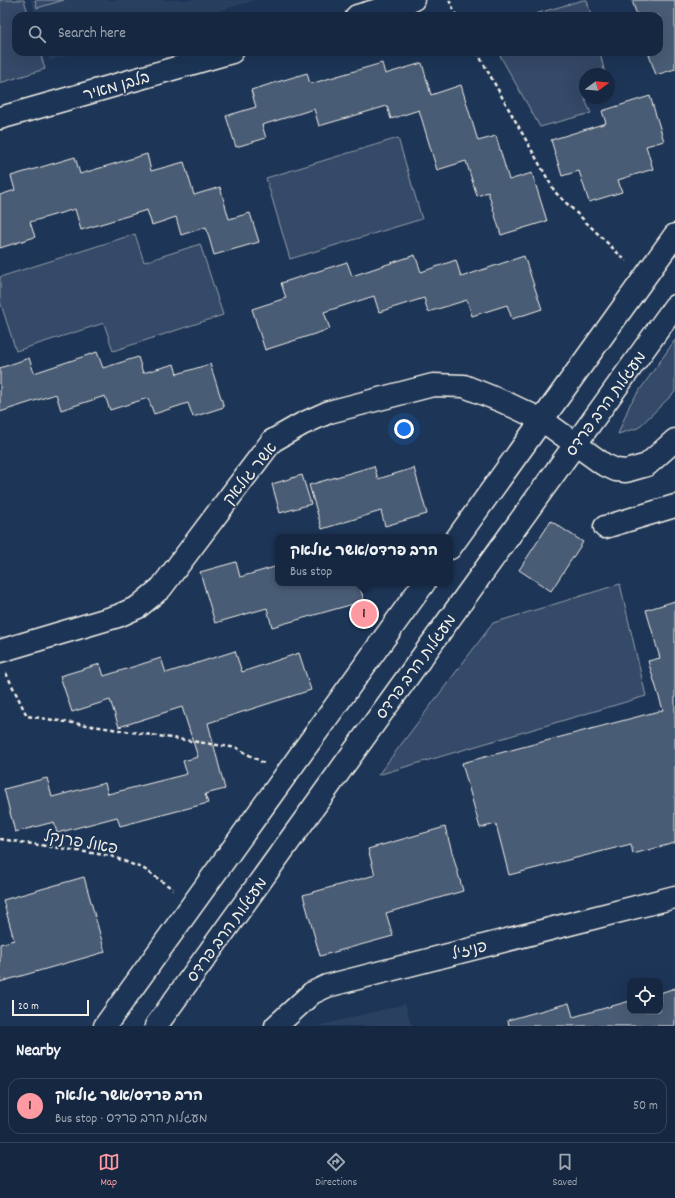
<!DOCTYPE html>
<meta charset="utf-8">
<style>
:root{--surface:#162841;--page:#23344c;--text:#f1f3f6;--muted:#9ea6b1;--line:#35445a;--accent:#ff9aa2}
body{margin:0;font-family:Dekko,"Playpen Sans Hebrew",sans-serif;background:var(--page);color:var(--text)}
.controls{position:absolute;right:12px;bottom:12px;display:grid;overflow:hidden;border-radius:8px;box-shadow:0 4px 16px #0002}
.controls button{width:36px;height:36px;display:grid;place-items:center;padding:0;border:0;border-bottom:1px solid var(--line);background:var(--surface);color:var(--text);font:20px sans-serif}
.compass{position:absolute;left:579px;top:68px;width:36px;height:36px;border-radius:50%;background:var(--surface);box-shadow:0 4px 16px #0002;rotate:74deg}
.scale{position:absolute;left:12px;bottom:10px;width:77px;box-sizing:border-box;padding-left:4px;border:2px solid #f4f1e8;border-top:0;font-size:11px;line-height:14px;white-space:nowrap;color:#f4f1e8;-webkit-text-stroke:3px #1d3557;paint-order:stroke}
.you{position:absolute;left:404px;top:429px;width:14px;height:14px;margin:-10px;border:3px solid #fff;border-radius:50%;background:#1a73e8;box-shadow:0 0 0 6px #1a73e833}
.badge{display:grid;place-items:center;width:26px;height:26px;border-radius:50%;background:var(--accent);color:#111;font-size:13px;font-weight:700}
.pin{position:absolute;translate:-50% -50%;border:2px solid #fff;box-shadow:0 1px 4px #0006}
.popup{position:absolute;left:275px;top:534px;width:178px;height:52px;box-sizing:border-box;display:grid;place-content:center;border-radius:8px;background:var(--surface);filter:drop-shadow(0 1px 3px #0005);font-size:13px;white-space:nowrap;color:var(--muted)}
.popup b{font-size:15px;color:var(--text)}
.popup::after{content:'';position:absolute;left:50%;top:100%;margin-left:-8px;border:8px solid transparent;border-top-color:var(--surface)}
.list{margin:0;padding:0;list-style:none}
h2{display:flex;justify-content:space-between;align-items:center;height:52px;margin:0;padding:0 16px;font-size:17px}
h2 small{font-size:13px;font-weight:400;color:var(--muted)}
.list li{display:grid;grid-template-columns:26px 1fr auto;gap:12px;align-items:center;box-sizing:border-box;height:56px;margin:0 8px 8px;padding:0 8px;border:1px solid var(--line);border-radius:12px}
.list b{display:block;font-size:15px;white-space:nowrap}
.list p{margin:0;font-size:13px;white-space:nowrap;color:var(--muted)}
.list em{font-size:13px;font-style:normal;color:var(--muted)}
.icon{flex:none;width:22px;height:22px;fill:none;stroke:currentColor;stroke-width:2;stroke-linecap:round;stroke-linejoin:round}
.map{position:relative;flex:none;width:675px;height:1026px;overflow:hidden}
.search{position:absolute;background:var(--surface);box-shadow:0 4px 16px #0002;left:12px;right:12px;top:12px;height:44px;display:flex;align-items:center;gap:10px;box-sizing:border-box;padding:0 14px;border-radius:12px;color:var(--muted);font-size:15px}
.sheet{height:116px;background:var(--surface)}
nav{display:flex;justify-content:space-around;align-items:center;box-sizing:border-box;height:56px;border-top:1px solid var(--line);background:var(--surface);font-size:11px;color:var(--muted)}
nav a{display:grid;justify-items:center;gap:2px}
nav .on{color:var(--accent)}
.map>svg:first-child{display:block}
.built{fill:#2a4060}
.green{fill:#354a67;stroke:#949ea8}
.building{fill:#485b74;stroke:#f4f1e8}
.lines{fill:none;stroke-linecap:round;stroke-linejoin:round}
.street-casing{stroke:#f4f1e8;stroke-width:25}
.secondary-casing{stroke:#f4f1e8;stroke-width:25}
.path{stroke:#f4f1e8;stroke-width:2.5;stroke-dasharray:4 3;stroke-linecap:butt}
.street{stroke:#1d3557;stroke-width:22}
.secondary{stroke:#1d3557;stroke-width:22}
.labels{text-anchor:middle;stroke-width:3;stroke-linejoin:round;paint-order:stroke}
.street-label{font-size:16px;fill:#f4f1e8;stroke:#1d3557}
</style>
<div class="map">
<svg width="675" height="1026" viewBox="0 0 675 1026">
<rect width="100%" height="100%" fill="#1d3557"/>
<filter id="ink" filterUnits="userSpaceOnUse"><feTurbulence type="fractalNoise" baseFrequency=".025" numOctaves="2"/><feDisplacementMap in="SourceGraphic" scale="8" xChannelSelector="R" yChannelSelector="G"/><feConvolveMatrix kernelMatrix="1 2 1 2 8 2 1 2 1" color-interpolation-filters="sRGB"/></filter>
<g filter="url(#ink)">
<!-- built -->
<path class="built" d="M31,0H256L202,16H36Z
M47,52H80L49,61Z
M405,1004L412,1026H318Z"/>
<!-- green -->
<path class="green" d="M0,0H24L29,16H16V52H40L45,69L0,83Z
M35,0H64L37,8Z
M583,0H587L591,16H528Z
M498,52H600L605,74H585V98H594L585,100L591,113L540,127Z
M398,138L422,219L290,259L266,178Z
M135,234L144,262L200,244L223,315L113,351L104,323L16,351L0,301V277Z
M675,340V392L638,428L618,434L630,404Z
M620,584L646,696L378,775L493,623Z"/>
<!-- building -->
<path class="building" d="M632,0H675V69L656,75L648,52H659V16H637Z
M382,63L385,74L422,63L431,95L461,85L478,141L496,136L509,180L532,173L547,221L501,235L488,192L477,196L466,161L437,170L419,110L391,119L387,106L319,126L314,109L262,125L266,138L236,147L226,116L256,107L251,90L307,73L310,84Z
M650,96L664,141L646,146L653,169L618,180L622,192L589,202L579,171L562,176L551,140L606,123L602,111Z
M147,154L151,171L184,162L194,195L220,187L229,219L250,213L259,242L214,255L206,227L181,235L176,217L152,225L147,210L81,230L75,209L30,222L35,237L0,248V195L15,190L11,176L75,157L80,174Z
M415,255L421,272L456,260L461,277L524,256L542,309L512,319L507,305L472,316L467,300L428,312L424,298L379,312L374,296L324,312L330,329L265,350L252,309L286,298L281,283L347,262L352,276Z
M97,352L103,368L138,357L143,373L174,364L177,374L210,364L224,407L193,417L188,403L154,414L148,398L110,410L105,396L61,410L56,394L0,412V368L29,358L34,373Z
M374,466L378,479L414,468L427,514L385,526L381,511L322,529L309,485Z
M302,475L311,504L280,513L272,484Z
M551,521L583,542L551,591L519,570Z
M236,562L240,577L278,566V583H359L364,601L272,627L267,608L215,623L200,572Z
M675,601V843L633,854L631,844L509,875L496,824L480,828L462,763L663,710L648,661L660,658L646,610Z
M235,651L242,672L299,653L311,690L208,723L225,789L205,794L208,803L120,826L117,817L57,833L54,822L15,832L4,789L47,778L52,797L105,783L108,794L187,774L183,761L198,757L182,707L119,727L110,700L72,712L60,676L100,664L104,676L161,658L166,673Z
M445,827L463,891L386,913L393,936L320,956L303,895L375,875L368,849Z
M84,877L105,952L0,982V944L14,940L3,900Z
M675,988V1026H509L508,1020L569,1003L573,1017L630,1001V1011H660V993Z"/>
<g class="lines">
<defs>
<path id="street" d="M357,16L413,0
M0,118L232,52
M605,527L675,506
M0,651L118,616L138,607L161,588L272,441L302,424L329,412L433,385L464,386L504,402L542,420L603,464L616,470L626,471L647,465L675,440
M276,1026L312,993L327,986L675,897"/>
<path id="secondary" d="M450,548L675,235
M105,1026L424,583
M156,1026L675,306"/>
</defs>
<!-- street casing -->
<use href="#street" class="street-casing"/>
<!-- secondary casing -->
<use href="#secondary" class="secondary-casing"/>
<!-- path -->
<path class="path" d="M449,0L457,16
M477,52L555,192L626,261
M6,673L27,716L237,748L265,764
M0,839L111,856L144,869L173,889"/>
<!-- street -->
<use href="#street" class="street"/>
<!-- secondary -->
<use href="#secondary" class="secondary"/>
</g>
</g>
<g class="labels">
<!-- street labels -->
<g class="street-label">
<text transform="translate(116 85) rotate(-16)" y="6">בלבן מאיר</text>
<text transform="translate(605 403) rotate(-54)" y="6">מעגלות הרב פרדס</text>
<text transform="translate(249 473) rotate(-51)" y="6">אשר גולאק</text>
<text transform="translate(415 666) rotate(-54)" y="6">מעגלות הרב פרדס</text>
<text transform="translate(81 841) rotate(10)" y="6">פאול פרנקל</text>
<text transform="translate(226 929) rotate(-54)" y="6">מעגלות הרב פרדס</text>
<text transform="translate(469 949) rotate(-14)" y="6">פניז'ל</text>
</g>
</g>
</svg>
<div class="controls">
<button><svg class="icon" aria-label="locate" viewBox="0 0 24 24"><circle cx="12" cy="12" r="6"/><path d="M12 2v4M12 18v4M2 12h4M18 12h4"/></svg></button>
</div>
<svg class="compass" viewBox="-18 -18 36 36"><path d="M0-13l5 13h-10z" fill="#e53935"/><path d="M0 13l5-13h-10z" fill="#9ea6b1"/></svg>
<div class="scale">20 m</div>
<div class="you"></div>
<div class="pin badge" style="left:364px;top:614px">1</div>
<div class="popup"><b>הרב פרדס/אשר גולאק</b>Bus stop</div>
<div class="search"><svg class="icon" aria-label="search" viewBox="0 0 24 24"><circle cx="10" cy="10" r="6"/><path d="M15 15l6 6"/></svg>Search here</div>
</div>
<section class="sheet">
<h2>Nearby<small></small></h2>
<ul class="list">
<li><span class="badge">1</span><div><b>הרב פרדס/אשר גולאק</b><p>Bus stop · מעגלות הרב פרדס</p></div><em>50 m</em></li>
</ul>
</section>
<nav>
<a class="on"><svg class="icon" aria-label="map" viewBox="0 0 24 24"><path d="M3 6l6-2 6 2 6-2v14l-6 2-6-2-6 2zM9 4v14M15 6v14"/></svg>Map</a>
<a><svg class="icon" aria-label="directions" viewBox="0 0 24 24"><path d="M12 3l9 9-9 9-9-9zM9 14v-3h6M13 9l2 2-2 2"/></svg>Directions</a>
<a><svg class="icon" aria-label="saved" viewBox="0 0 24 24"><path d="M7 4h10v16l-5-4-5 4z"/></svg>Saved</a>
</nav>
